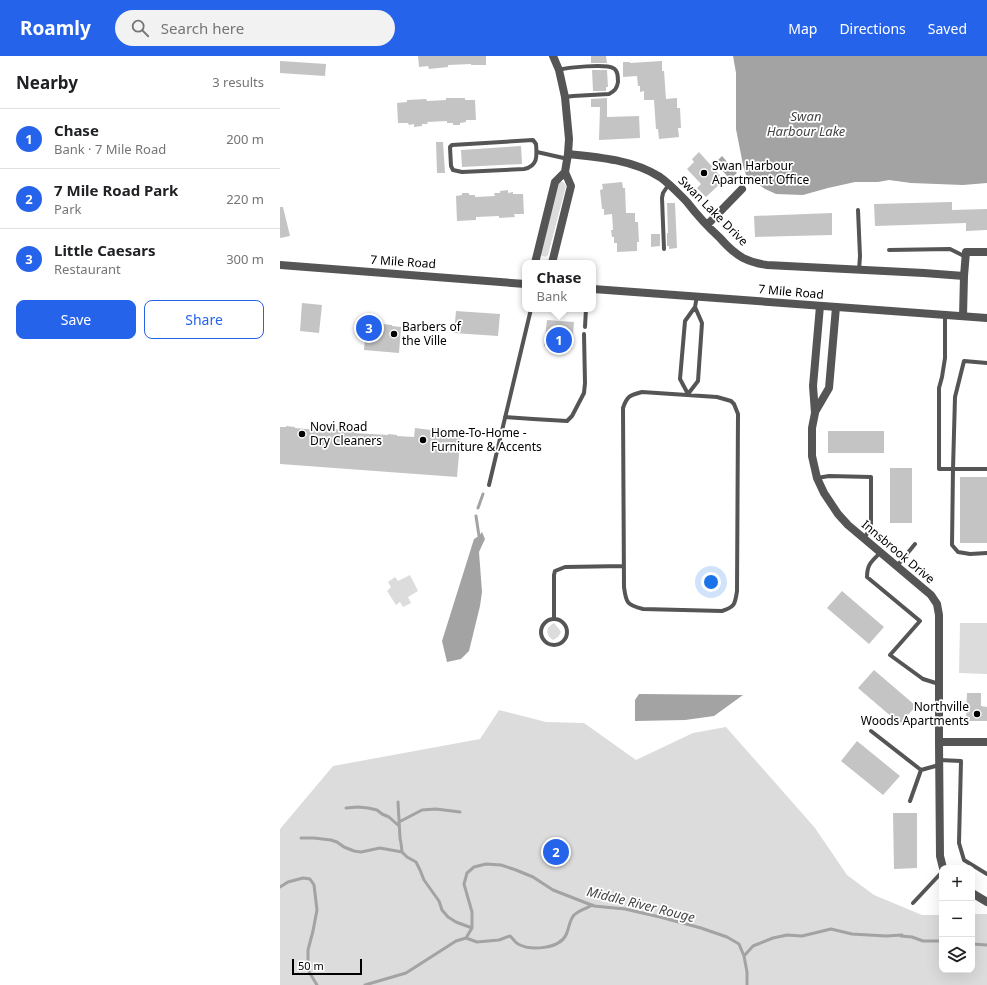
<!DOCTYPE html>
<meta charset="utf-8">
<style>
:root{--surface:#fff;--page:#f2f2f2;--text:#202124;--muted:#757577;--line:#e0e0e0;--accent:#2563eb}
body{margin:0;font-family:"Noto Sans",sans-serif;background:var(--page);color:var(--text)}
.controls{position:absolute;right:12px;bottom:12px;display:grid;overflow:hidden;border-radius:8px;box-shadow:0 4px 16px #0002}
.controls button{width:36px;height:36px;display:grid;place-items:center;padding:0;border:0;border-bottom:1px solid var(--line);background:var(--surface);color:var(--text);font:20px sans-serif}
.scale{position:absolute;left:12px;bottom:10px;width:70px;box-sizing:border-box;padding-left:4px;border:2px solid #000;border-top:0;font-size:11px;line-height:14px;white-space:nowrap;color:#000;-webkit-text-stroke:3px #fff;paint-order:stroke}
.you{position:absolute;left:431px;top:526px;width:14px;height:14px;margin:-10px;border:3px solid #fff;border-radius:50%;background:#1a73e8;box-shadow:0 0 0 6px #1a73e833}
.badge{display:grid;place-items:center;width:26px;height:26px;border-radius:50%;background:var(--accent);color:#fff;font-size:13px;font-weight:700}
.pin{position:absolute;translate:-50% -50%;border:2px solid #fff;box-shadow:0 1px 4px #0006}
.popup{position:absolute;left:242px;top:204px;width:74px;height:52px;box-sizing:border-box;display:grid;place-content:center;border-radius:8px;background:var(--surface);filter:drop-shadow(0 1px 3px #0005);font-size:13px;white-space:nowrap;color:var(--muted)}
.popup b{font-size:15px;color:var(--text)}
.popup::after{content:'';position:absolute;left:50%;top:100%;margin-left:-8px;border:8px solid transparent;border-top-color:var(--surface)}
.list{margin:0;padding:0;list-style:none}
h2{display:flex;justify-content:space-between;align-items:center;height:52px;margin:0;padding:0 16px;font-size:17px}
h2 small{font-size:13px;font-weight:400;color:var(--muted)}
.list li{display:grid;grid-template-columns:26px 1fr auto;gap:12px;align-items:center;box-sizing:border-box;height:60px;padding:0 16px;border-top:1px solid var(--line)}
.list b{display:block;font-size:15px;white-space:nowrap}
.list p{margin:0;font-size:13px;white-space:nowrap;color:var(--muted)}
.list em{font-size:13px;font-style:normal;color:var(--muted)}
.actions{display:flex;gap:8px;padding:12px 16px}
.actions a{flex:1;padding:9px 0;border:1px solid var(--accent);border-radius:8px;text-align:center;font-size:14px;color:var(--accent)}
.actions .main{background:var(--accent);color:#fff}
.icon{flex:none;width:22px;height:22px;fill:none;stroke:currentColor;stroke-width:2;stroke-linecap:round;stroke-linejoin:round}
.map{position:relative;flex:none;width:707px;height:929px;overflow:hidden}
header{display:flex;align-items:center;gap:24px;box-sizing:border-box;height:56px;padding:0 20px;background:var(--accent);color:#fff}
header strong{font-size:19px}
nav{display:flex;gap:22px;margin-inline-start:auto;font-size:14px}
.search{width:280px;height:36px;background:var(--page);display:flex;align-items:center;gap:10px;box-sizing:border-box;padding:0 14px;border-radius:22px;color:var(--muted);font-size:15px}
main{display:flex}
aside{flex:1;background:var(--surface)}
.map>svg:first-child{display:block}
.green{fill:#dcdcdc}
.water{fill:#a3a3a3}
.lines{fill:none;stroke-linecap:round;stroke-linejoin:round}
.stream{stroke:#a3a3a3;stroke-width:3}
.building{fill:#c4c4c4}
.service{stroke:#555;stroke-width:4}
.minor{stroke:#555;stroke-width:8}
.tertiary{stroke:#555;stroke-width:8}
.poi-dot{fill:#000;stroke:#fff;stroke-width:1.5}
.labels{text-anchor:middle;stroke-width:3.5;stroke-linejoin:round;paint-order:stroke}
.poi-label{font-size:12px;fill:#000;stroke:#fff;text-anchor:start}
.street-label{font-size:12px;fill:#000;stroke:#fff}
.water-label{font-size:13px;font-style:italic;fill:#444;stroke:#fff}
</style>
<header>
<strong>Roamly</strong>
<div class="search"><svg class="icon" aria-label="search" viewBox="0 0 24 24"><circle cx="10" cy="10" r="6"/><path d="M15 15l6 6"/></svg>Search here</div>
<nav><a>Map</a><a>Directions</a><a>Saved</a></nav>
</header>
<main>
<aside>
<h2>Nearby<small>3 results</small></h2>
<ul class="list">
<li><span class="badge">1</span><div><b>Chase</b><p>Bank · 7 Mile Road</p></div><em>200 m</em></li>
<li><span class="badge">2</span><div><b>7 Mile Road Park</b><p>Park</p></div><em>220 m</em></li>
<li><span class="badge">3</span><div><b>Little Caesars</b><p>Restaurant</p></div><em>300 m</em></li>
</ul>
<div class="actions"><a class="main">Save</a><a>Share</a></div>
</aside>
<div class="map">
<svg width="707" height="929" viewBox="0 0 707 929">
<rect width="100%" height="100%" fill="#fff"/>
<!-- green -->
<path class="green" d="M280,126H283L286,130L268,199C266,201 264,201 261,199V197L278,128Z
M130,519L138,535L128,541L131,547L123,551L120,546L116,549L107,535L111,531L108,526L115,521L118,525Z
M274,567L279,573L281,576L278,581L273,584C265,578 265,572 274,567Z
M680,567H707V618L679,617Z
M219,654L266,666L304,667L356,704L413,677L446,671L535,772L567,819L594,839L642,859H662V914H692V858H707V929H0V773L53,710L200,683Z"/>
<!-- water -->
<path class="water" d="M453,0H707V127L683,129L631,127L609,124L598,126H575L548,132L523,139L496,138L485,133L469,122L466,119L463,109L456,73V17Z
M442,100L457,117L450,123L435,107Z
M202,476L205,483L199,496L202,536L200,550L189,595L181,603L167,606L162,585L194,483L199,480Z
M359,638L463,639L434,660L405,664L355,665V644Z"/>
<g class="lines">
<!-- stream -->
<path class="stream" d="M198,452L203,438
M196,460L199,480
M118,746L120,782L121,787L122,796L127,801L136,806L140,814L144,824L159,845L162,854L168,861L176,866L192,872
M66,752L78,751L88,752L97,754L102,758L109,761L119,770
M119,766L142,754L156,753L180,756
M21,782H34L51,784L57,786L64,791L74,795L81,796L100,792L122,796
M0,831L8,826L23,822L30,823L34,829L37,854L33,875L28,894V914L37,929
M621,880L632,881L643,885H662
M186,882L197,886L219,884L230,880C233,882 234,886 238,888C251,895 279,893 286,879C289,873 289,865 294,859C299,854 307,852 313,849
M692,888L707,889
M464,900L473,890L493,882L507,879L522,880L551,873L572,878L606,880L622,879
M85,929L126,917L176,885L186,882L192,872V856L184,828L187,817L194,811L206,808L221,809L236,814L253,821L273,834L314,850L345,853L380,861L421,872L447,881L459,888L464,900L467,916V929"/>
</g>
<!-- building -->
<path class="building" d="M138,0H206V9H191V8L168,9V11L149,13L148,10L139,11Z
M311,0H326L327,7H311Z
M0,5L46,8L45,20L0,17Z
M382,5V15H384L386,43L397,42V52H400L401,72H398L399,81L379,83L378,73H376L374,44H364V35L360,36V30H358L357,20L343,21V6H350V7Z
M312,14H327L328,31H326V35H313Z
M166,42H185V44H195L196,64H186V66L180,67V69H173V67H167V65L147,66L148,68H142V70L134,71V68L129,69L128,67H118L117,47L127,46V44L146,43L147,45L166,44Z
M327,42V61L359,60L360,82L319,84L320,51H311V43Z
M156,86H163L165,117H157Z
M241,90L242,108L182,111L181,94Z
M419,96L444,124L426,141L417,132L421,128L407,113L414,106L412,103Z
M342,126L343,132H345L346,157H355V166H358L359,186H357V195L337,196V187H334V181H332L331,174H333L332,158L324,159V153H322L320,134L323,133L322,128Z
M228,134V137L233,136V138H243L244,158H234L235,161L219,162V160L196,161V164L177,165L176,140L182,139V137H189V139H195V141L215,140L214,137H220V135Z
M672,146V154L707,153V174L686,175V167L595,170L594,148Z
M387,147H395L397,192L389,193V190H387V177H388Z
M0,151H3L10,180L0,182Z
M552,157V179L475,181L474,160Z
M371,178H380V190L371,191Z
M22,247L42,249L39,277L20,275Z
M176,255L220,258L218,280L174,277Z
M267,264L294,266L292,293L264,290Z
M95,267L112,269V270L121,271L119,297L84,294L86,268L95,269Z
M6,370L15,371V372L49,375V374H56V373L66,374V375L74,376V377L108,379V378L117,379V380L134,381L135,372L151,374V372L165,373V375L181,376L177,421L0,408V371H6Z
M548,375H604V397H548Z
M610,412H632V467H610Z
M680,421H707V487H680Z
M562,535L604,571L589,588L547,552Z
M594,614L636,650L620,668L578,632Z
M687,637H701V650L707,651V665H686Z
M577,685L620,720L603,739L561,705Z
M613,757H637V812L614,813Z"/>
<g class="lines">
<!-- service -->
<path class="service" d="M279,14C287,11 326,8 333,12C338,14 338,21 338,26C337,32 335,35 329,38L293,40L285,41
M253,84L256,88C257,100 258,110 244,113L182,116L173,114L171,110L170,91L172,89Z
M257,96L288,103
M578,154L580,200L579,214
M384,193L382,142L383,137L389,128
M609,194L670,193L686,201
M415,251L422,267L418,325L408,338L400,323L405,265L415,251L417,240
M665,259V302L662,321L659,332V413H673L672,489L678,496L690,498L707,497
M305,271L306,253
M707,307L684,305L675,341L673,413H707
M362,336L437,341L451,345L454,348L458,358L457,535C455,548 455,551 442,555L363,553C347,549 346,547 344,531L343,352C347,340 350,339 362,336Z
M225,361L253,363L287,365L292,360L304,337L305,327L304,278
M537,422L549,420L591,421V472L584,482
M209,429L251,253
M601,496C592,505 587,508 587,521L640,565L610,599L643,623L659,628
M617,510L635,488
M274,563V519L275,515L285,511L344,510
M261 576a13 13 0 1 1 26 0a13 13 0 1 1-26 0Z
M591,675L641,714
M659,704L681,705L679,787L684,804L707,818
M630,745L641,714L659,709
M633,847L662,816"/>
<!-- minor -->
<path class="minor" d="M288,98C319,101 353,104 380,121C390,128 398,137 407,146C417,159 428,171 440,182C447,190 454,197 463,202C471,206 479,208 487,209L644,217L684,220L683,260
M427,169L462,133
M684,220L686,196H707
M540,250L533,330L535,357L532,372V400L537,422L544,437L558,458L568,469L651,539L657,548L659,559V686
M535,356L549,332L556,251
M663,812L660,800L659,686H707
M692,837L707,846"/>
<!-- tertiary -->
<path class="tertiary" d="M255,207L275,126L285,116
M272,207L291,130L285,116L288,98L289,83L285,41L279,14L273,0
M0,209L245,228
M313,233L707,262"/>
</g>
<!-- markers -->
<g class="poi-dot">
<circle cx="424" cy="117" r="4"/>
<circle cx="114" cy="278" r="4"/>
<circle cx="22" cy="378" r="4"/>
<circle cx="143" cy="384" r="4"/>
<circle cx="697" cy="658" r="4"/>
</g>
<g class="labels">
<!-- poi labels -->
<g class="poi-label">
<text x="432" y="114">Swan Harbour<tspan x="432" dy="14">Apartment Office</tspan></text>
<text x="122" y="275">Barbers of<tspan x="122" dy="14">the Ville</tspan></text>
<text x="30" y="375">Novi Road<tspan x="30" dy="14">Dry Cleaners</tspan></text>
<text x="151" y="381">Home-To-Home -<tspan x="151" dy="14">Furniture &amp; Accents</tspan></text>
<text x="689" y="655" text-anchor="end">Northville<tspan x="689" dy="14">Woods Apartments</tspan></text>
</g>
<!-- street labels -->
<g class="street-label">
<text transform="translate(433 155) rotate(45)" y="4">Swan Lake Drive</text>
<text transform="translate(123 206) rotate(4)" y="4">7 Mile Road</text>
<text transform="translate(511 236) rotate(5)" y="4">7 Mile Road</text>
<text transform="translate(618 496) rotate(40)" y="4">Innsbrook Drive</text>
</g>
<!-- water labels -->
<g class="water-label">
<text x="526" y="65">Swan<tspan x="526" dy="15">Harbour Lake</tspan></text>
<text transform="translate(361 848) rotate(14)" y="5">Middle River Rouge</text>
</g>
</g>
</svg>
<div class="controls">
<button>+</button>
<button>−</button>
<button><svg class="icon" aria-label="layers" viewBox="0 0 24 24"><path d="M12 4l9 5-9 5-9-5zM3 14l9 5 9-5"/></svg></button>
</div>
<div class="scale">50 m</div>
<div class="you"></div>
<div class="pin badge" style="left:279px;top:284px">1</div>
<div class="popup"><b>Chase</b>Bank</div>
<div class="pin badge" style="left:276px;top:796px">2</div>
<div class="pin badge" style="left:89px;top:272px">3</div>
</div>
</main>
